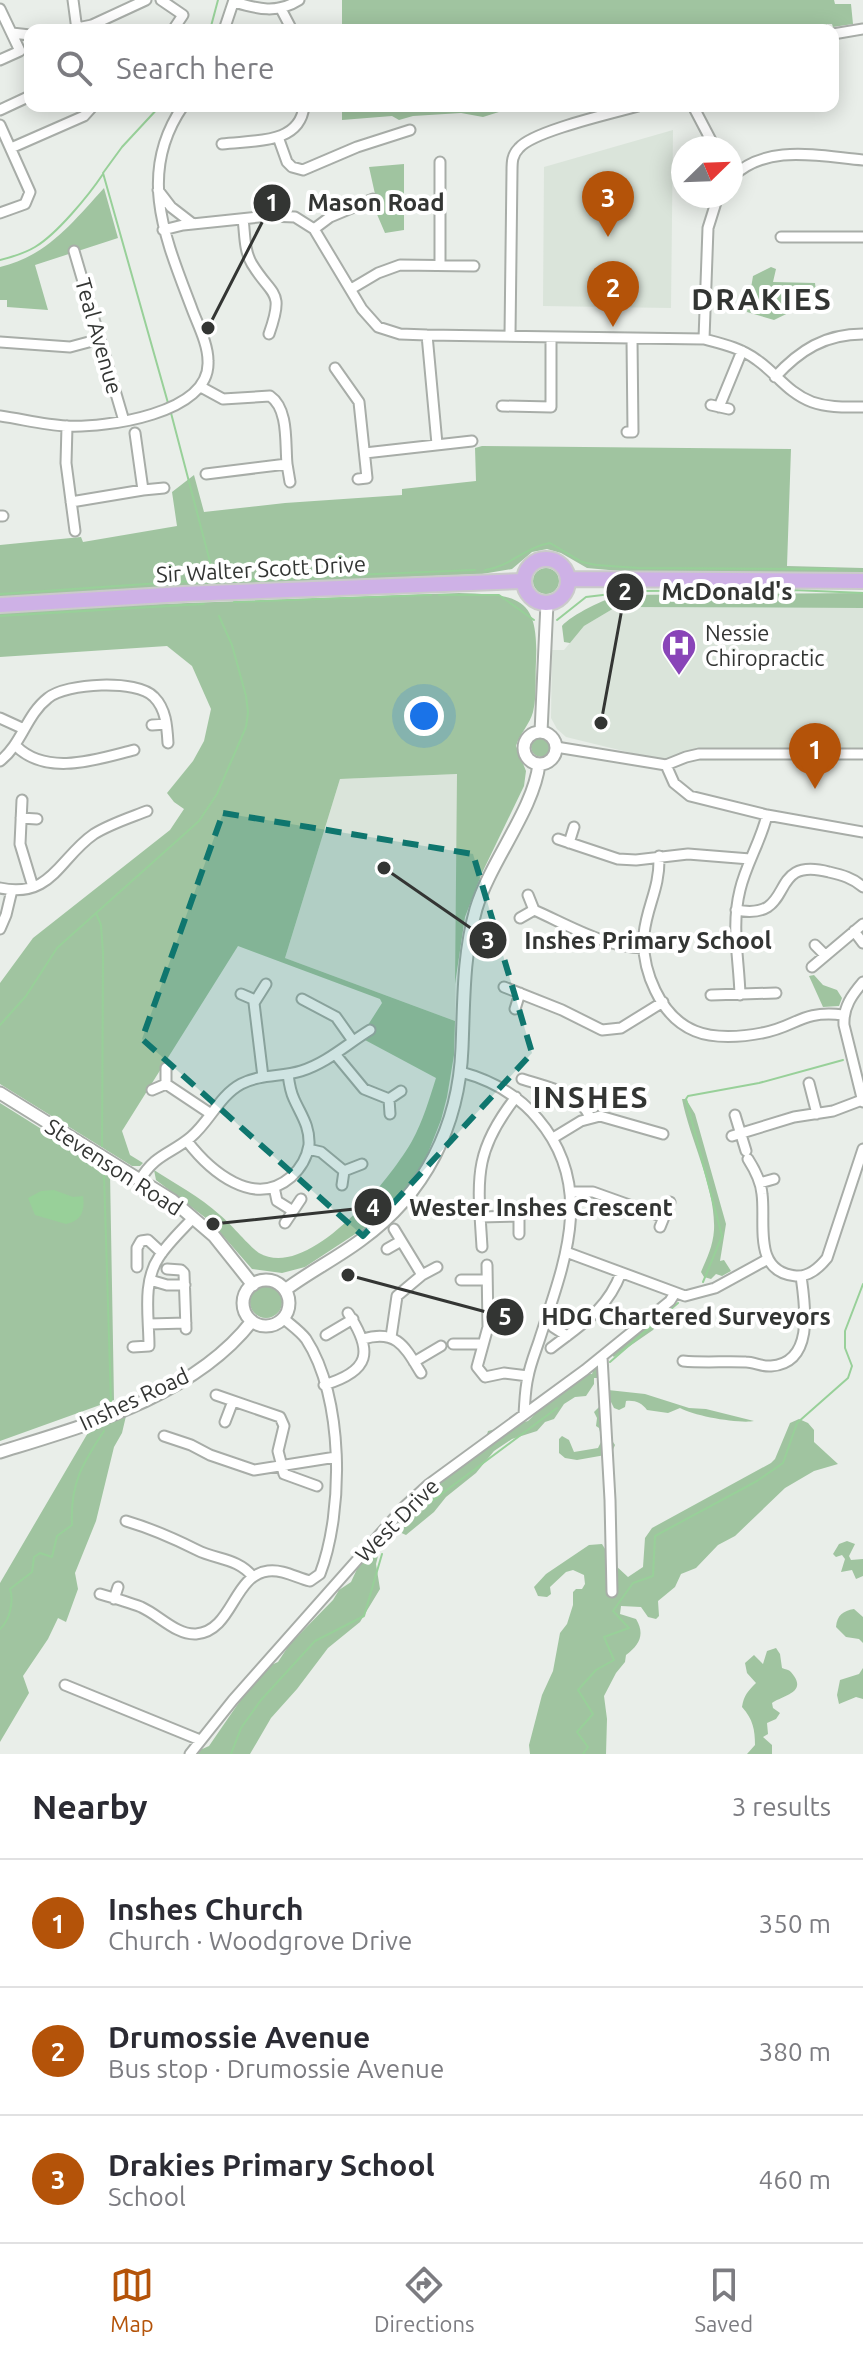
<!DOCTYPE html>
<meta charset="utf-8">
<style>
:root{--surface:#fff;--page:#f2f2f3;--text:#2b2b33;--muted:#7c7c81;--line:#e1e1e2;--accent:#b45309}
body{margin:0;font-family:Ubuntu,sans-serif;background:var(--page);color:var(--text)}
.compass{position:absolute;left:671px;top:136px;width:72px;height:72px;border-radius:50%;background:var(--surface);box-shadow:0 4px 20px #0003;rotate:67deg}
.you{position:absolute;left:424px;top:716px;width:28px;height:28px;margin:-20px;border:6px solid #fff;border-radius:50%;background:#1a73e8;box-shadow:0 0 0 12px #1a73e833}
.badge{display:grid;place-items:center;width:52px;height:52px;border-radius:50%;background:var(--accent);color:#fff;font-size:26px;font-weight:700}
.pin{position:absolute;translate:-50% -66px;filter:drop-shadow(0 2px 4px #0008)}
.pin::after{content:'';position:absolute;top:42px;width:28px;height:24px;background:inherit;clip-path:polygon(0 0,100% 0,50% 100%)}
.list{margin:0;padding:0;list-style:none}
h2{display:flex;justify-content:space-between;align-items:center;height:104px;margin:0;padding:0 32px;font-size:34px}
h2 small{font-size:26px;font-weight:400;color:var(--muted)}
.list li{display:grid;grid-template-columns:52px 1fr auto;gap:24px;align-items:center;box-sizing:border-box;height:128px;padding:0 32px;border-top:2px solid var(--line)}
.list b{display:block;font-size:30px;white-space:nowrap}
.list p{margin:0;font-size:26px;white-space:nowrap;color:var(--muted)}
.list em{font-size:26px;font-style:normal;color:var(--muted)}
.icon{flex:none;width:44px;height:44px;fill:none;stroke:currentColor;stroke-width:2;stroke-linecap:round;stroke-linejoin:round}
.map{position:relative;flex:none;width:863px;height:1754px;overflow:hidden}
.search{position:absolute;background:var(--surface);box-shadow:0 4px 20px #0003;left:24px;right:24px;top:24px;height:88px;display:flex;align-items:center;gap:20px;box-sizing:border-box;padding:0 28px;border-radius:16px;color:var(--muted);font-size:30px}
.sheet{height:488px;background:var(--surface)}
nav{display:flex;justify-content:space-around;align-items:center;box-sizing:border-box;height:112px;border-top:2px solid var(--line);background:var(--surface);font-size:22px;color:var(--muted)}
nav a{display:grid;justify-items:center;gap:4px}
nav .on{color:var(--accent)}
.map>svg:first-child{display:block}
.built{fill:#dae4da}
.green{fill:#a0c4a0}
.water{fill:#98d099}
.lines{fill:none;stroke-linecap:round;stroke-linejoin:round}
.stream{stroke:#98d099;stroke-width:2}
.minor-casing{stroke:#a8ada8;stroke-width:13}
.tertiary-casing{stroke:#a8ada8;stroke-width:15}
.primary-casing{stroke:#cacaca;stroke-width:18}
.minor{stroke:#fff;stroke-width:9}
.tertiary{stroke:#fff;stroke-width:11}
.primary{stroke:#ceb1e6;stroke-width:14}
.marked{fill:#0f766e;fill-opacity:0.2;stroke:#0f766e;stroke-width:6;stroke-dasharray:16 10;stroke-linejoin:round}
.labels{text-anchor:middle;stroke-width:8;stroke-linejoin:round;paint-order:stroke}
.street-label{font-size:22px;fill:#333533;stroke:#fff}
.poi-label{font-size:22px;fill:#333533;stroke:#fff;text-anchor:start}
.district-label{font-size:30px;font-weight:bold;letter-spacing:2px;fill:#333533;stroke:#fff}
.leader{fill:none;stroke:#333533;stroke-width:3}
.callout-dot{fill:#333533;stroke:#fff;stroke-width:3}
.mark-label{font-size:24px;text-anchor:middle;font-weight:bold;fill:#fff}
.callout-label{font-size:24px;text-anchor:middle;font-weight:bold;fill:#333533;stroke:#fff;stroke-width:8;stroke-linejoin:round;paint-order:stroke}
</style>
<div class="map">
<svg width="863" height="1754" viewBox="0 0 863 1754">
<rect width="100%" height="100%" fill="#e9eee9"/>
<!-- built -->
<path class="built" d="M673,130L671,308L543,306L544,167Z
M616,607L863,608V758L696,761L652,758L566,737L557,729L551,718L552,650H564L584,626Z
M458,774L455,1021L285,958L340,779Z"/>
<!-- green -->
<path class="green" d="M342,0H834L835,4H851L853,24L833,27L832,24H827V28L814,30H342Z
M342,106H518L483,117L461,113L413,116L399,120L392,116L342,120Z
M404,164V230L385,233L373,205L377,203L369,167Z
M104,188L118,238L35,265L48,310L7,307V300H0V267C47,256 73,222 104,188Z
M771,267L776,269L773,282L815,283L817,299L774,320L747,312L753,276Z
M482,446L791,449L787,566L863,568V575L620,571L587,568L561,553L547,549L532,552L512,569L482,574L164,587L0,598V545L81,537L83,542L177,526L172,492L194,475L204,512L285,503L402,495V489L476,481L475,448Z
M533 581a13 13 0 1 1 26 0a13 13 0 1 1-26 0Z
M459,593C517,595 539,595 536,661C535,678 537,696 533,712C530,724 520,733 516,746L526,771L524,786L482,873L465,917L455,984L457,774L340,779L285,958L455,1021L454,1055L447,1097L441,1120L426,1158L404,1191L372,1223L305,1267L282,1273L252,1269L211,1222L156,1180L154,1170C176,1184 200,1197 220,1215C230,1223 251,1248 259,1253C309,1282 391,1178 412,1141C423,1121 429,1100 436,1078L365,1040L368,1025L382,1003L380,999L238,946L122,1131L130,1155L143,1163L140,1166H132L0,1084V983L33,938L170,830L184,809L174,802L167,793L193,761L204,741L211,709L192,666L167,646L0,657V613L105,606Z
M863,593V608L616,607L584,626L570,643L564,642L562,626C571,615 606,598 621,595Z
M531 747a10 10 0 1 1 20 0a10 10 0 1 1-20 0Z
M814,975L823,985L837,990L842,998L839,1006L823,1007L809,976Z
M682,1099H686L695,1114L726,1224L720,1261L724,1260L731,1271L722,1276L716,1274L711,1279L704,1277L701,1272C707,1258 713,1246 714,1230C716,1188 690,1140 682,1099Z
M0,1103L110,1172L114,1400L0,1441Z
M250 1302a16 16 0 1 1 32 0a16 16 0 1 1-32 0Z
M670,1306V1310L653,1330L614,1357L611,1354Z
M598,1365L601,1368V1378H594V1384L586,1396L575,1397L564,1404L554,1419L545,1422L537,1431L512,1439L494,1451L476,1473L446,1497L434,1512L406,1535L397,1531L399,1518L408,1508L438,1480L483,1448L488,1431L528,1421L552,1397H557L564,1388H568L569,1376L573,1373L592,1374L594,1367Z
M608,1390L645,1394L689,1408L706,1409L754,1421C740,1424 694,1416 680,1408L668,1413L647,1410C642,1403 635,1400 626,1401L625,1407L619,1410L614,1408L606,1392Z
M601,1405L609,1436L615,1445L611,1454L577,1460L565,1458L559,1453V1439L562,1436L569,1440L574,1452L598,1448L602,1440L599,1428L596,1426L597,1418L594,1412Z
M126,1416L122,1433L114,1447L96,1521L75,1573L78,1589L66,1622L58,1618L48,1639L23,1676L29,1693L0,1742V1583L89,1431Z
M799,1419L808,1423L814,1430V1442L838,1464L814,1471L785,1488L735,1536L718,1545L696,1568L681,1574L675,1587L658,1601L659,1616L656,1619L648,1617L641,1607L621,1606L620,1614L636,1619C645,1634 640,1645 626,1655L625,1662L616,1673L604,1696L607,1719L606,1754H530L529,1745L542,1695L553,1671L560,1633L567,1624L573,1605V1592L576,1589H582L585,1584L584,1575L573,1570L566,1572L550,1587L551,1594L547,1597L538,1596L534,1587L546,1574L589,1545L602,1544L615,1565L628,1577L643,1567L645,1538L652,1528L771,1463L775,1459L790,1423Z
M847,1541L855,1544L849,1556L851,1560L863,1559V1576L856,1579L852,1570L841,1572L845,1559L842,1555L836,1557L833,1554L839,1544Z
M372,1552H379L376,1564L380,1589L360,1622L328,1648L297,1689L271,1718L250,1754H198L200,1750L209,1746L242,1698L271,1665L278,1662L289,1645L333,1600L339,1590L351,1582L357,1569Z
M854,1609L863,1617V1643L859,1639L846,1637L836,1627C837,1615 843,1611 854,1609Z
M776,1648L780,1654L782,1668C790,1671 789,1669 794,1676C806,1693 781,1696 772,1703L773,1708L780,1713L776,1719L767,1723L768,1734L763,1737L772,1745V1754H747L755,1745C755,1730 753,1719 742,1707C744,1695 748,1691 756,1683L747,1673L745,1663L754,1655L763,1664L767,1651Z
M863,1668V1699L856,1697L839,1704L837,1695L840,1680L859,1674Z"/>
<!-- water -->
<path class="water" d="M54,1190L73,1197L83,1196C85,1210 82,1221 66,1224L35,1215L28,1198L41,1191Z"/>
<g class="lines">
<!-- stream -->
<path class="stream" d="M210,30L218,0
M160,106L122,147L103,173L168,403
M0,260C12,257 25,253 35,247C57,234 89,195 103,174
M171,413L215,581
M485,570C510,567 525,547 550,543L582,562L596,565L638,568L836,569
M230,580L475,570
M0,594L205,580
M439,595H499L534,620
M234,602L431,595
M0,616L204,604
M557,620L586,597L636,591L793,590L863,593
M96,913L101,925L103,953L102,1146
M0,1025L26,996L57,948L199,821L217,794L246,727L248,712L246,696L232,645L219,616
M104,1174L111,1402
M703,1282L722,1236L686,1099L688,1096L759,1083L843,1060
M610,1362L678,1303
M400,1529L416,1513L557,1408
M0,1629C10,1620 14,1601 10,1589L32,1572L34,1557L40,1553L52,1557L57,1536L72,1525C70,1484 82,1464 104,1431
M231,1754L241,1728L261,1700L315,1641L364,1616L382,1554
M583,1754L588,1747L577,1732L593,1714L578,1690L596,1670L614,1660L604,1637L629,1628L613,1611L633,1583L653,1576L655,1536L757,1481L783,1463L797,1423L848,1378L852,1366L845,1348V1331L863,1284"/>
<defs>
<path id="minor" d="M73,0L77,30
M161,0L183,15L173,30
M234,2C258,9 277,14 299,0
M0,9L20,51L0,60
M281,9L292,30
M77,28L92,25L146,0
M224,30L234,0
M12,33L30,35
M833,34L863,29
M693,106L715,148
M0,110L30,96
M0,125L30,192L25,204L0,213
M278,137L287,162L292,167L303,170L357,147L410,130
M222,144C253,140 300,145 304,106
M11,148L84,116L93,106
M731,178C766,143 818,156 863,160
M158,190L171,207L193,224
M243,219C245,233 244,251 252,264C272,297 285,289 269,334
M314,229L330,217L373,199
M163,230L183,225L269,216L295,217L314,229L362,309L378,327L400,334L427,335L704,339C723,344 741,348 757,360C777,374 788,393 812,402C829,408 846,407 863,407
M781,237H863
M74,251L124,421
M440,265V162
M351,289L378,273L400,265L474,266
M427,335L437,444
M510,335L512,171C512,162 512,155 519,148C533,131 613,113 638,106
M704,339L708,228L718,196
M0,342L70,347L100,339
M335,368L359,402L367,478L358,479
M775,377C800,350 825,334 863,334
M201,387L223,399L270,396C289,409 285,444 287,464L206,474
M711,405L729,409
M502,406L551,407V338
M719,407L742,351
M0,416C22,419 44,425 66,426C105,428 211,414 208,361C208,344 198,325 192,309C166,240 136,174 183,106
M67,426L66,463L75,531
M627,432H633L632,339
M365,453L472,441
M287,464L290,482
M143,490L164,488
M71,502L143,490L135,433
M0,516H3
M0,718L24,729
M152,725L166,724
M16,746C47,777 98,759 134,750
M556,747L666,765L686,757L699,754H863
M0,761C22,744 26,715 48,698C66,683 137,679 154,697C166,709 167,726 168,743
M666,765L674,783L690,796L767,815L863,832
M22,800L20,844L33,887
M21,818L37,819
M558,839L618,859L636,860L688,854L750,859
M569,843L574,827
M659,856C660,889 647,905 644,934C641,969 660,1017 695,1031C714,1039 742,1037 762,1033C797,1027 800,1010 843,1015
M0,888C52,899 59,858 94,834C110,824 129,818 147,811
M534,910C570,926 604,947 644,948
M736,910C799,922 764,855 829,872C842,875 853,878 863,887
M520,918L534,910L528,895
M0,929L6,915L12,890
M854,931L863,943
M815,945L825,955
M812,967L863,924
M863,982C852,995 843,1007 844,1025L863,1102
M504,987L562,1010L602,1030L621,1028L663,1002
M241,994L255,1000
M711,995L776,993
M740,995C739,959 731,926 740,890C746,864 761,841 767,815
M302,999L336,1017L353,1041
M515,1009L520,993
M335,1054L364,1089L389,1099
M461,1072C491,1080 518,1095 538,1119C597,1188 563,1266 539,1341C535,1353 530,1365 528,1377C525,1389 525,1401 524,1414
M263,1077L254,1003L266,984
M522,1079C546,1087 579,1092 590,1117
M809,1083L817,1114
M166,1084L211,1114
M152,1090L166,1084V1068
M390,1114L389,1099L401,1091
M735,1115L746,1151
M732,1136L794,1117L833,1111L862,1100
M553,1138L581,1121L600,1116L663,1134
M187,1141C210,1171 254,1209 291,1177C300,1169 307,1157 309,1145C310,1126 301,1115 294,1099C290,1091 289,1082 288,1074
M308,1149L321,1152L344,1171
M748,1159C755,1170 761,1181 762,1194C766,1223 752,1272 796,1276C809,1277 819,1268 827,1258L863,1149
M140,1180C155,1154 171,1154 191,1137C210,1121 219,1096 241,1084C260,1074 282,1077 301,1071C327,1063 347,1044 370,1030
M760,1183L774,1179
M342,1185L344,1171L362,1164
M274,1187L277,1201L293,1211
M571,1192H593L663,1217
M480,1217L519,1216V1234
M285,1223L301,1199
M660,1227L670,1202
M482,1247C478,1180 472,1153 516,1097
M387,1249L401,1241
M566,1252L685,1296L715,1288L768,1259
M487,1265L488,1327L477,1367L485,1377L504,1373L528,1376
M137,1267V1248L141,1241L148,1240L162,1253
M167,1269L181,1270L184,1273L186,1329
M422,1275L437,1267
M150,1280L167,1285H185
M461,1280H487
M149,1324L186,1323
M553,1327L567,1336
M326,1335L353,1319
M391,1337L397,1296L422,1275L394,1229
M363,1339C397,1329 405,1347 421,1373
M453,1344H483
M133,1347L149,1346C149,1317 142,1282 159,1257C168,1243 182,1230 193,1218
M551,1348C582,1324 607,1310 621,1273
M602,1357L610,1500L612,1592
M683,1361C704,1363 725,1361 746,1362C754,1362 762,1367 771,1366C815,1363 805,1305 801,1276
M414,1362L441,1346
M324,1385C370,1371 374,1352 348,1313
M216,1395L280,1417L284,1426L278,1451L284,1474L317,1486
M225,1422L233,1401
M164,1436L191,1445L210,1455L254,1470L336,1457
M126,1521C153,1529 173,1538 197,1550C217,1560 238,1558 253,1577
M100,1594C114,1598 128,1602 141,1607C159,1615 176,1635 196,1634C233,1631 233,1575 268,1571C283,1569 297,1578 310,1581L320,1574C344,1511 344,1397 306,1339C300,1331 291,1325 283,1318
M114,1599L118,1587
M65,1685L200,1740
M190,1754L233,1700L405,1506L428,1485L585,1370L670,1301L675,1293"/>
<path id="tertiary" d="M541,732L547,603
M524 748a16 16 0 1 1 32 0a16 16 0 1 1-32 0Z
M0,1093L172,1200L214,1236L253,1285
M243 1303a23 23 0 1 1 46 0a23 23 0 1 1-46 0Z
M285,1290C309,1272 337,1258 361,1240C425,1194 459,1126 462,1048C464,1000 463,955 476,909C490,862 534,809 539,764
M0,1452C87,1425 194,1396 252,1321"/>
<path id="primary" d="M524 581a22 22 0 1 1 44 0a22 22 0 1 1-44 0Z
M568,579L863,581
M0,605L183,594L524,581"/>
</defs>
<!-- minor casing -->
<use href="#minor" class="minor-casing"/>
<!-- tertiary casing -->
<use href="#tertiary" class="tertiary-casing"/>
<!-- primary casing -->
<use href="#primary" class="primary-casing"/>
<!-- minor -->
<use href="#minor" class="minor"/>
<!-- tertiary -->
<use href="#tertiary" class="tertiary"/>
<!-- primary -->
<use href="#primary" class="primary"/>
</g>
<!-- marked area -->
<path class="marked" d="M223,813L473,854L532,1053L363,1236L142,1039Z"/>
<!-- icons -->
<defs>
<symbol id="hospital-pin" viewBox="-11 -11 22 30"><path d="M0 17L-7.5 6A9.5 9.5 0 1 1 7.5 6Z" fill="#8944b8" stroke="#fff"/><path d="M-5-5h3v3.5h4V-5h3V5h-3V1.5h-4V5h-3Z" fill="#fff"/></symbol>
</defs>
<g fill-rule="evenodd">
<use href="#hospital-pin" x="659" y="626" width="40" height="54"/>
</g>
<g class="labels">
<!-- street labels -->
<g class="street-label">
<text transform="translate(99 336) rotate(74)" y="8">Teal Avenue</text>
<text transform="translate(261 569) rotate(-3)" y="8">Sir Walter Scott Drive</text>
<text transform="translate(114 1167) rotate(33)" y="8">Stevenson Road</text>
<text transform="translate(134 1399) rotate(-25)" y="8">Inshes Road</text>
<text transform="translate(397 1520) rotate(-45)" y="8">West Drive</text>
</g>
<!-- poi labels -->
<g class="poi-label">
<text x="705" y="641">Nessie<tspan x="705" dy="25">Chiropractic</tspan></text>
</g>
<!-- district labels -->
<g class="district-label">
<text x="762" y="310">DRAKIES</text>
<text x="591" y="1108">INSHES</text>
</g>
</g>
<!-- callouts -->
<path class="leader" d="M208 328L272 203M601 723L625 592M384 868L488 940M213 1224L373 1207M348 1275L505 1317"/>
<g class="callout-dot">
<circle cx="208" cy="328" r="8"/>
<circle cx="601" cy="723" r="8"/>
<circle cx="384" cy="868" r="8"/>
<circle cx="213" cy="1224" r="8"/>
<circle cx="348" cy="1275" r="8"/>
<circle cx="272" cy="203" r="20"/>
<circle cx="625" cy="592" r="20"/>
<circle cx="488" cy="940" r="20"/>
<circle cx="373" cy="1207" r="20"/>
<circle cx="505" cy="1317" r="20"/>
</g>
<g class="mark-label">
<text x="272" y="211">1</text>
<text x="625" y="600">2</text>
<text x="488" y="949">3</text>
<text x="373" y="1216">4</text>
<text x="505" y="1325">5</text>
</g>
<g class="callout-label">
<text x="376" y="211">Mason Road</text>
<text x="727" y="600">McDonald's</text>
<text x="648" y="949">Inshes Primary School</text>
<text x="541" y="1216">Wester Inshes Crescent</text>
<text x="686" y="1325">HDG Chartered Surveyors</text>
</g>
</svg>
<svg class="compass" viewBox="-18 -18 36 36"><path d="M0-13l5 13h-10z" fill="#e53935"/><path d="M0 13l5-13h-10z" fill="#7c7c81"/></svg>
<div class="you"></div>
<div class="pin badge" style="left:815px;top:789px">1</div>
<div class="pin badge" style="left:613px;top:327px">2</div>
<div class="pin badge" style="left:608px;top:237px">3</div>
<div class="search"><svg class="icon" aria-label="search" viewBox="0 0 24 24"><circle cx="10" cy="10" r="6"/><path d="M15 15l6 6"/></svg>Search here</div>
</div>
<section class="sheet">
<h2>Nearby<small>3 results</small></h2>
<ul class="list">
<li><span class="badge">1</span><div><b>Inshes Church</b><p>Church · Woodgrove Drive</p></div><em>350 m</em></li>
<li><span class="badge">2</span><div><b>Drumossie Avenue</b><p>Bus stop · Drumossie Avenue</p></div><em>380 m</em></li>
<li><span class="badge">3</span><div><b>Drakies Primary School</b><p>School</p></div><em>460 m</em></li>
</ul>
</section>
<nav>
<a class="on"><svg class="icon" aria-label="map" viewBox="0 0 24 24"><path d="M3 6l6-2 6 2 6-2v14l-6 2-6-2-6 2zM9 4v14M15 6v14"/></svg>Map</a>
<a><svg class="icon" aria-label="directions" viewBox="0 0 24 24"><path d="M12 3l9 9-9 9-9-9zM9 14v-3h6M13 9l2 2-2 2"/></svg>Directions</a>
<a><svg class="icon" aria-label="saved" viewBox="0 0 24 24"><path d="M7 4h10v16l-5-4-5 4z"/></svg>Saved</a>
</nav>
